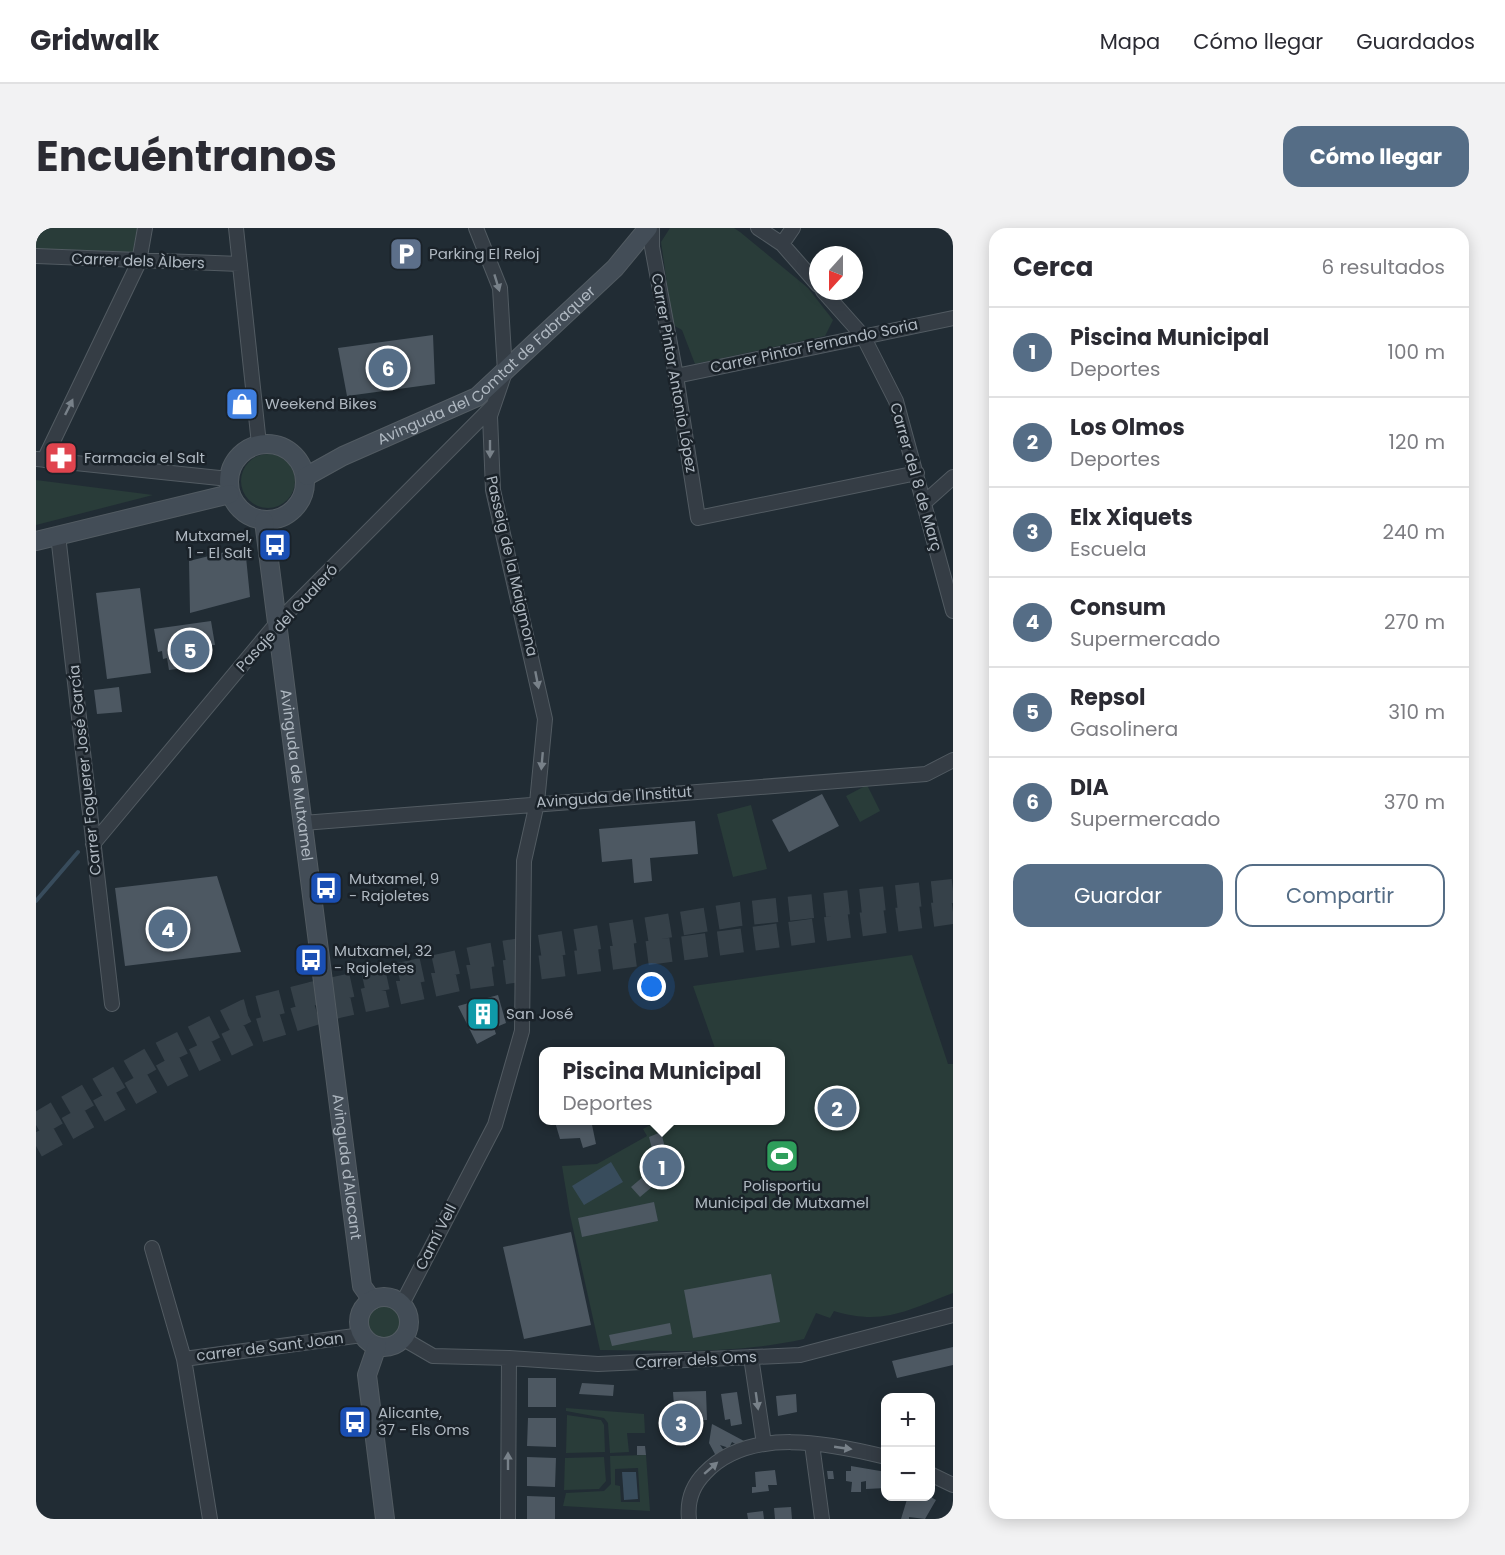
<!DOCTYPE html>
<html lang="es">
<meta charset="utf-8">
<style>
:root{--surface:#fff;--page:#f2f2f3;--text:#2b2b33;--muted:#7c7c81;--line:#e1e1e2;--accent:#556d86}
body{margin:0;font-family:Poppins,sans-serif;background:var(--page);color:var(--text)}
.controls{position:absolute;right:18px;bottom:18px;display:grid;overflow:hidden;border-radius:12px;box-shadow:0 3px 15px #0003}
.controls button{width:54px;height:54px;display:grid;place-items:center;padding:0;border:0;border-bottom:2px solid var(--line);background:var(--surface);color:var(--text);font:30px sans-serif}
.compass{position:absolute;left:773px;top:18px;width:54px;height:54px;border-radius:50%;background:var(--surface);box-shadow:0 3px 15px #0003;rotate:201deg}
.you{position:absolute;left:616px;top:759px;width:21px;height:21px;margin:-15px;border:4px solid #fff;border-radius:50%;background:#1a73e8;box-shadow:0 0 0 9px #1a73e833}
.badge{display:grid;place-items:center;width:39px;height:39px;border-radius:50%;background:var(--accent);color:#fff;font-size:20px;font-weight:700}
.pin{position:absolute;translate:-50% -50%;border:3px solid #fff;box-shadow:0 2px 6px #0006}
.popup{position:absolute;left:503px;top:819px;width:246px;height:78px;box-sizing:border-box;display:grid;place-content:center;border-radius:12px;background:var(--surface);filter:drop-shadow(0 2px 4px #0005);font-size:20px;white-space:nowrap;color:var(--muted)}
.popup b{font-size:22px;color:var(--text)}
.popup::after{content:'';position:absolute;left:50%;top:100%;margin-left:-12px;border:12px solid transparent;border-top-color:var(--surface)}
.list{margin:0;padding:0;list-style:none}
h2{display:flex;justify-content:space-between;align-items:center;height:78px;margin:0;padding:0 24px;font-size:26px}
h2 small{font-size:20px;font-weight:400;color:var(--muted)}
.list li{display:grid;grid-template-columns:39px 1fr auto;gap:18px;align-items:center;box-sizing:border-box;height:90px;padding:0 24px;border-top:2px solid var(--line)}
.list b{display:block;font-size:22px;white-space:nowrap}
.list p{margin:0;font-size:20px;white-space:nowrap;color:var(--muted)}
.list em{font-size:20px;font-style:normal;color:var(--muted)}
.actions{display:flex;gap:12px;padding:18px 24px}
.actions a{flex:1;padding:14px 0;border:2px solid var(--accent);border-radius:18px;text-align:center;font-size:21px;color:var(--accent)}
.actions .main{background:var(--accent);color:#fff}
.map{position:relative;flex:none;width:917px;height:1291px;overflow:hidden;border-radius:18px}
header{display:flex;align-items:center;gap:36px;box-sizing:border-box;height:84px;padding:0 30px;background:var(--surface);border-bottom:2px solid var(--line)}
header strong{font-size:28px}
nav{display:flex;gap:33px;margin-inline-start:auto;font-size:21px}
.intro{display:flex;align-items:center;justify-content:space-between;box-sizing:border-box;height:144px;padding:0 36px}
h1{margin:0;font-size:42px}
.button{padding:15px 27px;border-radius:18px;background:var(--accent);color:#fff;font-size:21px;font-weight:700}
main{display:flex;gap:36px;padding:0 36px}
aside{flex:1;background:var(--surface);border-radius:18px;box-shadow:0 3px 15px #0003}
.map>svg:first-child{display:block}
.green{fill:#293c39;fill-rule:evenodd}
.water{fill:#384c5c}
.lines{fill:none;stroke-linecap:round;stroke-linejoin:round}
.stream{stroke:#384c5c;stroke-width:4}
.building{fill:#4d5862}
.highway-tunnel{stroke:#364149;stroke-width:24;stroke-dasharray:24 12;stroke-linecap:butt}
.street-casing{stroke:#525b62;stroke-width:16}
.secondary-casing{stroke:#525b62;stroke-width:20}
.street{stroke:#353d45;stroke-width:14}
.secondary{stroke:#434d57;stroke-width:18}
.oneway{fill:#788189}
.labels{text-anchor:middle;stroke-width:5;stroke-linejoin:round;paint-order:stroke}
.poi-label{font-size:15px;fill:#afb8c1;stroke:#1a2229;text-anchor:start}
.street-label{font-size:15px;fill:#afb8c1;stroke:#1a2229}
</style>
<header>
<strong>Gridwalk</strong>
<nav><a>Mapa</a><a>Cómo llegar</a><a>Guardados</a></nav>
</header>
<div class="intro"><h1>Encuéntranos</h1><a class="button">Cómo llegar</a></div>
<main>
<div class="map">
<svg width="917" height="1291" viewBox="0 0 917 1291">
<rect width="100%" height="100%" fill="#212c34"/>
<!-- green -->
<path class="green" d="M0,0H109L103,34L0,28Z
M634,0H698L704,4L772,60L797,92L789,108L659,136L646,102L637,97L625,14Z
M205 253a27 27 0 1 1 54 0a27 27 0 1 1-54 0Z
M0,252L117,267L0,297Z
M831,557L844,583L824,594L810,568Z
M715,577L731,641L697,649L681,586Z
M876,727L912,836H917V1065C872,1082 847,1098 798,1083L794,1090L780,1085L768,1111C700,1126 633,1123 564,1122L534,987L526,938L561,936L611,908L607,901L621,893L744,892V824L680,823L657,758Z
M329 1094a19 19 0 1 1 38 0a19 19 0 1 1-38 0Z
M530,1180L608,1186L609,1205H591L593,1224L574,1225L572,1195L568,1190L530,1183Z
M531,1187L565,1192L568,1197L569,1224L530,1225Z
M610,1227L614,1283L527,1278L530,1265L568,1263L575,1256L574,1228ZM602,1240L604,1274H585L584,1258L579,1257V1241Z
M568,1229L570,1253L563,1261L528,1262L529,1230Z"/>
<!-- water -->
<path class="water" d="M575,934L587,954L548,977L536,958Z
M586,1244H600L602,1271L588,1272Z"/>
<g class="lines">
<!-- stream -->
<path class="stream" d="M0,673L42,624"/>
</g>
<!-- building -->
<path class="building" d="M397,107L399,156L311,168L302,120Z
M209,319L214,369L154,385L153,333Z
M104,360L115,445L71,451L60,365Z
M175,393L179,417L167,418L168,425L162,426L163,438L133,442L131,430L127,431L126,423L122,424L118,401Z
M83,459L86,484L61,486L58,462Z
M786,566L803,598L753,624L736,592Z
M659,593L662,626L614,630L616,653L598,655L596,631L566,634L563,601Z
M181,648L205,724L89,738L79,660Z
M462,767L470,795L458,800L460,806L441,816L422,778Z
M555,892L560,916L547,920L544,910L524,911L519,894Z
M625,904L635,943L604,969L595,959L615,942L612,939L615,930L618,929L613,909Z
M618,974L622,993L546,1009L542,990Z
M535,1004L555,1097L488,1111L467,1019Z
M735,1046L744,1094L657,1110L648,1062Z
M634,1095L636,1106L576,1118L573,1107Z
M917,1119V1137L861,1150L856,1133Z
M492,1150H520V1179H492Z
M546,1155L578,1157L577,1168L543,1166Z
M670,1163L671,1192L639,1193L637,1164Z
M701,1164L706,1196L695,1198L694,1191L689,1192L685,1166Z
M760,1166L761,1184L742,1188L740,1168Z
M492,1190H520V1219L491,1218Z
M676,1196L680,1198L708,1213L701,1217L696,1214L693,1220L684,1217L689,1224L680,1228L673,1215Z
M655,1206L658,1213L649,1218L646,1211Z
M601,1218H609L610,1227H601Z
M491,1229L520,1230L519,1259L491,1258Z
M815,1238L850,1244V1260L830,1261V1253L825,1254V1264H815L816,1254L810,1253V1243H815Z
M739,1242L741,1257H732L733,1263L716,1265V1259H720L719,1244Z
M791,1243H797L798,1251H792Z
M491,1268L519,1269V1291H491Z
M872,1268H880L887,1273L893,1268L900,1272L889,1291L873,1289V1291H865Z
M755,1279L756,1291H739L738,1280Z
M727,1283L728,1291H712L711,1285Z"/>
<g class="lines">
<!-- highway-tunnel -->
<path class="highway-tunnel" d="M0,897L118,829L210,783L275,766L454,727L704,686L917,663
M0,918L133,844L215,805L302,778L433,749L917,684"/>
<defs>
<path id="street" d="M200,0L223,216
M616,0V19L640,148L662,290L881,245
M722,0L746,16L782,57
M746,16L757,0
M0,28L204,36
M787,63L827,108L860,173L917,383
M640,148L917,90
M1,231L193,251
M8,232L103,34L109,0
M889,274L917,249
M22,307L76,776
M267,595L890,546L917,532
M57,616L241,395L456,179
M116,1020L148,1131L326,1107
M366,1076L459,897L486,803L488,633L501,575L509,491L457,262L454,188L469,144L464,60L440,0
M366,1110L397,1128L473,1130L562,1136L764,1127L917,1087
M715,1129L728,1216
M148,1131L174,1291
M776,1216L786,1291
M894,1246L917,1257
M472,1291L473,1130
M653,1291C651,1273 656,1258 669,1245C713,1198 794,1215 850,1229"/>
<g id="secondary">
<circle cx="231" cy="254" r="38"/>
<path id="s1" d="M271,248L307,228L441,169L579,40L612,0"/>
<path id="s2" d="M228,293L326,1058L336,1072"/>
<path d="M0,313L194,266"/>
<circle cx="348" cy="1094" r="25"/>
<path d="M341,1118L331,1147L349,1291"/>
</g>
</defs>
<!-- street casing -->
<use href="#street" class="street-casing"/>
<!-- secondary casing -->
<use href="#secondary" class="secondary-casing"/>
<!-- street -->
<use href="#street" class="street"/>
<!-- secondary -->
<use href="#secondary" class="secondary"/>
</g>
<!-- one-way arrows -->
<defs><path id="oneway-solid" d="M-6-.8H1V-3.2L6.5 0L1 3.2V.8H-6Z" transform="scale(1.5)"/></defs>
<g class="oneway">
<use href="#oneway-solid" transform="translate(461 55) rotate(73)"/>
<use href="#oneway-solid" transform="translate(33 179) rotate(-64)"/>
<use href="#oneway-solid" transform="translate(454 221) rotate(90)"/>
<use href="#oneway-solid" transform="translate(501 452) rotate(79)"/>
<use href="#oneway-solid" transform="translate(506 533) rotate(95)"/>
<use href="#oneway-solid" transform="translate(721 1173) rotate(82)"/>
<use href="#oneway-solid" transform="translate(807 1220) rotate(8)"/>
<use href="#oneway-solid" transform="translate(472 1233) rotate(-90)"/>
<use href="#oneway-solid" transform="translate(675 1240) rotate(-41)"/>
</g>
<!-- icons -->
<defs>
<symbol id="parking-square" viewBox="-11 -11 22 22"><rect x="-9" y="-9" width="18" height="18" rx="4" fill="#5c6f8a" stroke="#1a2229"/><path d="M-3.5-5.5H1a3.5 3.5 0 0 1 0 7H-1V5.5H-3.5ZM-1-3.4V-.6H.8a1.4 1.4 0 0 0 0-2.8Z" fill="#fff"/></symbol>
<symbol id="shop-square" viewBox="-11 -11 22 22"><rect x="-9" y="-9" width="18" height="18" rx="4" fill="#3f7fe0" stroke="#1a2229"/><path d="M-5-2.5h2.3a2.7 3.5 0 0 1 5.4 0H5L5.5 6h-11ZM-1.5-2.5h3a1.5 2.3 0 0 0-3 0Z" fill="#fff"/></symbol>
<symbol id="pharmacy-square" viewBox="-11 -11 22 22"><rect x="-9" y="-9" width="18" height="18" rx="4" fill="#e0444e" stroke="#1a2229"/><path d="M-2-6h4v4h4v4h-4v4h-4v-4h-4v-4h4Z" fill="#fff"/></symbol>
<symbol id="bus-square" viewBox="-11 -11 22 22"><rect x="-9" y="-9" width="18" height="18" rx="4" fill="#1a4fb4" stroke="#1a2229"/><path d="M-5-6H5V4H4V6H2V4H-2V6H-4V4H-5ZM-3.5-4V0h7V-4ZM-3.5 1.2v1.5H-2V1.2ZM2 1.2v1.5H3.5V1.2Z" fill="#fff"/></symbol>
<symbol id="building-square" viewBox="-11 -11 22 22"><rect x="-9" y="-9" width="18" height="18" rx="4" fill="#0f9aa8" stroke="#1a2229"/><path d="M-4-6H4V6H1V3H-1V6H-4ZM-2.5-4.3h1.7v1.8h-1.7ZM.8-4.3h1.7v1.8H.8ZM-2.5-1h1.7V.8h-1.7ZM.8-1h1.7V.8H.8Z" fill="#fff"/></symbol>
<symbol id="stadium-square" viewBox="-11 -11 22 22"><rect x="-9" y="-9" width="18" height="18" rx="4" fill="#2e9e5b" stroke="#1a2229"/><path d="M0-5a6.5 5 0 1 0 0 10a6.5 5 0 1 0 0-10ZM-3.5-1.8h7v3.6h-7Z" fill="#fff"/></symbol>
</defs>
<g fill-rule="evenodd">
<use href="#parking-square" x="351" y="7" width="38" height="38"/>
<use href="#shop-square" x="187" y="157" width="38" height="38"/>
<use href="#pharmacy-square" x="6" y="211" width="38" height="38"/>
<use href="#bus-square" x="220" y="298" width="38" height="38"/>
<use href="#bus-square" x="271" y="641" width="38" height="38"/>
<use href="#bus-square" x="256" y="713" width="38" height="38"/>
<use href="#building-square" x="428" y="767" width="38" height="38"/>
<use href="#stadium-square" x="727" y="909" width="38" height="38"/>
<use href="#bus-square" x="300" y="1175" width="38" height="38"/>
</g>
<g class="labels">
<!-- poi labels -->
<g class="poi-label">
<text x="393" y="31">Parking El Reloj</text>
<text x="229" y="181">Weekend Bikes</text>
<text x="48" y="235">Farmacia el Salt</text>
<text x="216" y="313" text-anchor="end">Mutxamel,<tspan x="216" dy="17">1 - El Salt</tspan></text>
<text x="313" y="656">Mutxamel, 9<tspan x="313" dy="17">- Rajoletes</tspan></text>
<text x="298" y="728">Mutxamel, 32<tspan x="298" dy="17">- Rajoletes</tspan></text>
<text x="470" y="791">San José</text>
<text x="746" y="963" text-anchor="middle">Polisportiu<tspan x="746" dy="17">Municipal de Mutxamel</tspan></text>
<text x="342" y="1190">Alicante,<tspan x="342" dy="17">37 - Els Oms</tspan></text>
</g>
<!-- street labels -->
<g class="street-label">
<text transform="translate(102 33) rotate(2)" y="5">Carrer dels Àlbers</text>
<text transform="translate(778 118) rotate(-12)" y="5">Carrer Pintor Fernando Soria</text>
<text dy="5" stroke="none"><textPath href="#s1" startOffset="213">Avinguda del Comtat de Fabraquer</textPath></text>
<text transform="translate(638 145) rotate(80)" y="5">Carrer Pintor Antonio López</text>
<text transform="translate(880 249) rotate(74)" y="5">Carrer del 8 de Març</text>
<text transform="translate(476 338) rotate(77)" y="5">Passeig de la Maigmona</text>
<text transform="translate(251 390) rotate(-47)" y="5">Pasaje del Gualeró</text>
<text transform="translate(49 542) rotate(-96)" y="5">Carrer Foguerer José García</text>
<text dy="5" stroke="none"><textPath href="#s2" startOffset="256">Avinguda de Mutxamel</textPath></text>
<text transform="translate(578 569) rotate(-4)" y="5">Avinguda de l'Institut</text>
<text dy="5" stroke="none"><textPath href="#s2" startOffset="651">Avinguda d'Alacant</textPath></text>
<text transform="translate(400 1009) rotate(-63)" y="5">Camí Vell</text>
<text transform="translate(234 1119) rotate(-7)" y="5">carrer de Sant Joan</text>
<text transform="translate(660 1132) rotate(-3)" y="5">Carrer dels Oms</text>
</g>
</g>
</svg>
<div class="controls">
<button>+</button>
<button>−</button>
</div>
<svg class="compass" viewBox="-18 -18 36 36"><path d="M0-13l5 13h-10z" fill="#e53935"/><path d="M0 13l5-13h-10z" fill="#7c7c81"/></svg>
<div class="you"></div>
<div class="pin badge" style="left:626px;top:939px">1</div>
<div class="popup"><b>Piscina Municipal</b>Deportes</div>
<div class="pin badge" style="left:801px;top:880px">2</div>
<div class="pin badge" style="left:645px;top:1195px">3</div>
<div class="pin badge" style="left:132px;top:701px">4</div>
<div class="pin badge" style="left:154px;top:422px">5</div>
<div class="pin badge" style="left:352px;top:140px">6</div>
</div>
<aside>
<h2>Cerca<small>6 resultados</small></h2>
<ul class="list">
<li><span class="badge">1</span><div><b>Piscina Municipal</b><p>Deportes</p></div><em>100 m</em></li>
<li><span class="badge">2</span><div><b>Los Olmos</b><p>Deportes</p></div><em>120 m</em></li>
<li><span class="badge">3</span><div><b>Elx Xiquets</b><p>Escuela</p></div><em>240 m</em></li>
<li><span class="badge">4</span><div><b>Consum</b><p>Supermercado</p></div><em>270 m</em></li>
<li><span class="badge">5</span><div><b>Repsol</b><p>Gasolinera</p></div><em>310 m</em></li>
<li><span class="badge">6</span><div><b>DIA</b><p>Supermercado</p></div><em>370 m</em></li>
</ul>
<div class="actions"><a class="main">Guardar</a><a>Compartir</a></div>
</aside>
</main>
